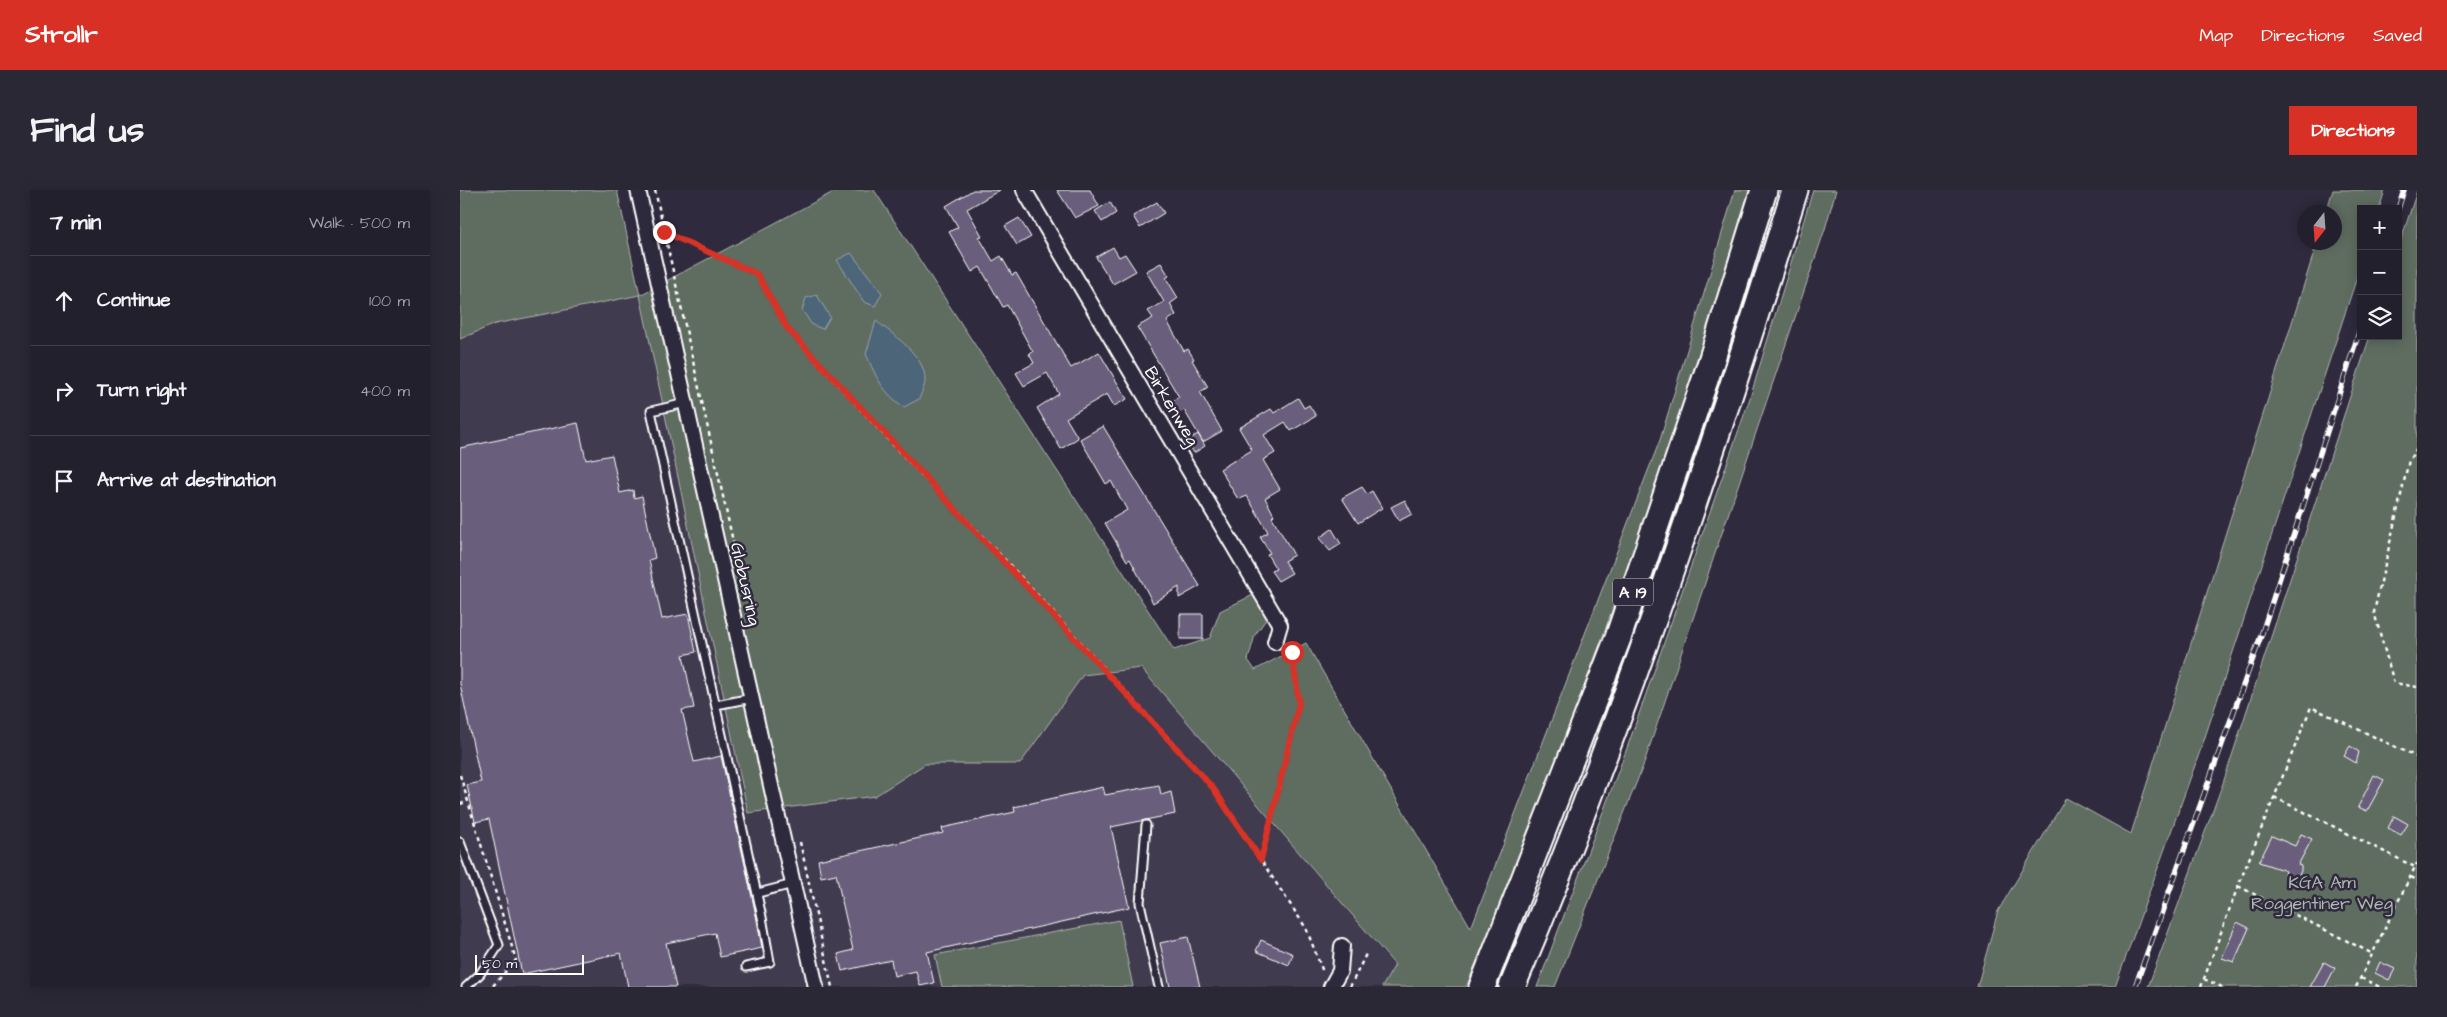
<!DOCTYPE html>
<meta charset="utf-8">
<style>
:root{--surface:#23202e;--page:#2b2836;--text:#f1f3f6;--muted:#a3a3aa;--line:#403e4a;--accent:#d93025}
body{margin:0;font-family:"Architects Daughter",sans-serif;background:var(--page);color:var(--text)}
.controls{position:absolute;right:15px;top:15px;display:grid;overflow:hidden;border-radius:0px;box-shadow:0 2px 12px #0003}
.controls button{width:45px;height:45px;display:grid;place-items:center;padding:0;border:0;border-bottom:1px solid var(--line);background:var(--surface);color:var(--text);font:25px sans-serif}
.compass{position:absolute;left:1837px;top:15px;width:45px;height:45px;border-radius:50%;background:var(--surface);box-shadow:0 2px 12px #0003;rotate:197deg}
.scale{position:absolute;left:15px;bottom:12px;width:109px;box-sizing:border-box;padding-left:5px;border:2px solid #fff;border-top:0;font-size:14px;line-height:18px;white-space:nowrap;color:#fff;-webkit-text-stroke:4px #2f2a3d;paint-order:stroke}
.stop{position:absolute;width:15px;height:15px;margin:-11px;border:4px solid #d93025;border-radius:50%;background:#fff}
.stop.end{background:#d93025;border-color:#fff;box-shadow:0 1px 5px #0008}
.list{margin:0;padding:0;list-style:none}
h2{display:flex;justify-content:space-between;align-items:center;height:65px;margin:0;padding:0 20px;font-size:21px}
h2 small{font-size:16px;font-weight:400;color:var(--muted)}
.list li{display:grid;grid-template-columns:32px 1fr auto;gap:15px;align-items:center;box-sizing:border-box;height:90px;padding:0 20px;border-top:1px solid var(--line)}
.list b{display:block;font-size:19px;white-space:nowrap}
.list em{font-size:16px;font-style:normal;color:var(--muted)}
.icon{flex:none;width:28px;height:28px;fill:none;stroke:currentColor;stroke-width:2;stroke-linecap:round;stroke-linejoin:round}
.map{position:relative;flex:none;width:1957px;height:797px;overflow:hidden;border-radius:0px}
header{display:flex;align-items:center;gap:30px;box-sizing:border-box;height:70px;padding:0 25px;background:var(--accent);color:#fff}
header strong{font-size:24px}
nav{display:flex;gap:28px;margin-inline-start:auto;font-size:18px}
.intro{display:flex;align-items:center;justify-content:space-between;box-sizing:border-box;height:120px;padding:0 30px}
h1{margin:0;font-size:35px}
.button{padding:12px 22px;border-radius:0px;background:var(--accent);color:#fff;font-size:18px;font-weight:700}
main{display:flex;gap:30px;padding:0 30px}
aside{flex:1;background:var(--surface);border-radius:0px;box-shadow:0 2px 12px #0003}
.map>svg:first-child{display:block}
.built{fill:#403a50}
.green{fill:#5f6c61;stroke:#afb6b0}
.water{fill:#4e6578;stroke:#95a3ae}
.building{fill:#695e7c;stroke:#fff}
.lines{fill:none;stroke-linecap:round;stroke-linejoin:round}
.service-casing{stroke:#fff;stroke-width:11}
.minor-casing{stroke:#fff;stroke-width:18}
.motorway-casing{stroke:#fff;stroke-width:29}
.path{stroke:#fff;stroke-width:2.5;stroke-dasharray:4 4;stroke-linecap:butt}
.service{stroke:#2f2a3d;stroke-width:7}
.minor{stroke:#2f2a3d;stroke-width:14}
.motorway{stroke:#2f2a3d;stroke-width:25}
.rail-casing{stroke:#fff;stroke-width:5.5}
.rail{stroke:#2f2a3d;stroke-width:4;stroke-dasharray:11;stroke-linecap:butt}
.route{stroke:#d93025;stroke-width:6}
.labels{text-anchor:middle;stroke-width:5;stroke-linejoin:round;paint-order:stroke}
.shield{fill:#2f2a3d;stroke:#c1bfc5;stroke-width:1}
.shield-label{font-size:16px;font-weight:bold;fill:#fff}
.street-label{font-size:18px;fill:#fff;stroke:#2f2a3d}
.park-label{font-size:18px;fill:#afb6b0;stroke:#2f2a3d}
</style>
<header>
<strong>Strollr</strong>
<nav><a>Map</a><a>Directions</a><a>Saved</a></nav>
</header>
<div class="intro"><h1>Find us</h1><a class="button">Directions</a></div>
<main>
<aside>
<h2>7 min<small>Walk · 500 m</small></h2>
<ul class="list">
<li><svg class="icon" aria-label="ahead" viewBox="0 0 24 24"><path d="M12 20V5M6 11l6-6 6 6"/></svg><div><b>Continue</b></div><em>100 m</em></li>
<li><svg class="icon" aria-label="right" viewBox="0 0 24 24"><path d="M7 20v-9h11M14 6l5 5-5 5"/></svg><div><b>Turn right</b></div><em>400 m</em></li>
<li><svg class="icon" aria-label="arrive" viewBox="0 0 24 24"><path d="M6 21V4h12l-3 4 3 4H6"/></svg><div><b>Arrive at destination</b></div></li>
</ul>
</aside>
<div class="map">
<svg width="1957" height="797" viewBox="0 0 1957 797">
<rect width="100%" height="100%" fill="#2f2a3d"/>
<filter id="ink" filterUnits="userSpaceOnUse"><feTurbulence type="fractalNoise" baseFrequency=".02" numOctaves="2"/><feDisplacementMap in="SourceGraphic" scale="10" xChannelSelector="R" yChannelSelector="G"/><feConvolveMatrix kernelMatrix="1 2 1 2 8 2 1 2 1" color-interpolation-filters="sRGB"/></filter>
<g filter="url(#ink)">
<!-- built -->
<path class="built" d="M180,105L288,623L415,606L465,574H560L623,485L681,478L935,776L922,797H0V149L35,134Z"/>
<!-- green -->
<path class="green" d="M0,0H157L180,105L377,0H414L714,460L750,448L760,421L793,405L807,428L795,445L788,470L795,480L846,453L1011,738L1200,250L1275,0H1289C1209,270 1115,538 1006,797H922L935,775L681,478L623,485L560,574H465L415,606L288,623L180,105L35,134L0,149Z
M1353,0H1376L1365,39L1183,576L1095,797H1077L1167,558L1290,208Z
M1873,0H1925L1919,19H1901V75L1743,553L1655,797H1517L1538,721L1606,608L1671,644L1857,53L1874,52V22H1866Z
M1957,1V797H1688L1763,593L1910,146H1938V59Z
M659,730L673,797H482L475,765Z"/>
<!-- water -->
<path class="water" d="M391,63L422,103L415,116L404,112L377,70Z
M357,105L370,127L363,139L352,135L342,120L346,108Z
M416,131C433,144 466,167 465,190C465,196 461,204 459,209L444,217C423,203 416,187 406,164Z"/>
<!-- building -->
<path class="building" d="M513,0H540L507,19L522,46L519,47L533,71L541,66L552,85L556,83L611,178L639,162L667,209L654,216L647,204L606,228L618,248L601,259L577,218L599,204L587,183L564,196L556,183L574,173L569,164L573,162L547,115L543,117L520,77L512,82L489,42L498,37L486,16Z
M597,0H630L639,16L615,28Z
M650,12L656,23L642,32L635,21Z
M697,12L704,23L680,38L673,26Z
M559,28L571,47L557,55L545,36Z
M653,57L659,67L665,64L676,81L653,94L636,67Z
M701,73L709,86L706,88L718,108L710,114L716,125L707,131L724,161L728,159L734,169L732,170L748,197L740,202L762,241L743,252L724,220L717,224L710,212L719,207L677,137L693,128L688,121L704,112L686,81Z
M838,208L844,218L849,215L856,226L831,241L825,232L804,245L815,263L803,270L820,299L805,308L814,325L812,327L834,365L824,371L832,383L818,391L811,381L816,379L807,364L810,363L800,347L808,342L787,306L780,309L776,306L760,279L792,260L779,238L811,219L814,223Z
M118,233L126,270L152,265L160,303L173,300L174,308L182,306L195,368L189,370L202,429L228,424L236,462L223,465L234,518L222,520L234,572L261,566L297,730L302,758L260,767L255,743L206,753L216,797H168L161,763L62,784L29,629L15,632L7,595L21,592L0,494V258Z
M643,236L740,396L719,408V397L693,413L670,369L667,371L645,333L667,320L651,291L646,294L620,249Z
M738,244L745,256L734,263L727,251Z
M902,297L907,304L912,301L922,318L898,333L882,308Z
M945,310L952,324L939,331L931,317Z
M872,339L881,354L870,361L859,348Z
M720,424H743V449H720Z
M1890,556L1899,562L1896,573L1884,566Z
M1914,585L1924,590L1907,621L1898,617Z
M699,595L701,605L711,602L715,624L651,637L669,717L467,762L474,793L460,796L456,781L434,786L431,770L382,781L378,764L393,760L376,684L361,687L358,670L483,643L482,638L555,622L554,617L643,597L645,605Z
M1934,626L1948,634L1941,645L1928,638Z
M1841,644L1852,649L1838,675L1841,676V681L1836,691L1824,685L1826,681L1799,672L1812,646L1835,656Z
M1777,732L1789,738L1774,772L1762,768Z
M728,747L740,797H710L700,753Z
M801,750L833,764L829,775L796,761Z
M1864,772L1875,778L1865,797H1850Z
M1920,772L1935,779L1929,790L1915,783Z"/>
<g class="lines">
<defs>
<path id="service" d="M226,213L191,221L302,727L310,772L286,777
M256,515L292,508
M686,635L680,713L699,797
M0,652L39,755L20,784L6,797
M298,703L333,694"/>
<path id="minor" d="M178,0L356,797
M564,0L820,435L815,452
M871,797L880,781L882,756"/>
<path id="motorway" d="M1022,797L1158,448L1250,175L1304,0
M1052,797C1162,537 1251,269 1335,0"/>
</defs>
<!-- service casing -->
<use href="#service" class="service-casing"/>
<!-- minor casing -->
<use href="#minor" class="minor-casing"/>
<!-- motorway casing -->
<use href="#motorway" class="motorway-casing"/>
<!-- path -->
<path class="path" d="M195,0L280,383
M204,42L297,84L327,138L436,258L548,373L753,598L846,738L863,782
M1957,258L1949,270L1914,422L1934,493L1957,497
M0,585L56,770L32,797
M1814,607L1955,677
M0,614L7,612
M340,652L372,797
M801,670L839,514L832,461L826,458
M1951,687L1957,690
M1778,696L1913,764
M1901,788L1920,797
M1744,789L1762,797
M890,797L906,764
M1741,797L1778,696L1851,517L1957,567
M1896,797L1957,673"/>
<!-- service -->
<use href="#service" class="service"/>
<!-- minor -->
<use href="#minor" class="minor"/>
<!-- motorway -->
<use href="#motorway" class="motorway"/>
<defs>
<path id="rail" d="M1938,19L1944,0
M1675,797L1802,443L1901,136"/>
</defs>
<!-- rail casing -->
<use href="#rail" class="rail-casing"/>
<!-- rail -->
<use href="#rail" class="rail"/>
</g>
</g>
<g class="lines" filter="url(#ink)">
<!-- route -->
<path class="route" d="M204,42L297,84L327,138L720,562L753,598L801,670L839,514L832,462"/>
</g>
<g class="labels">
<!-- shield labels -->
<rect class="shield" x="1153" y="388.5" width="40" height="27" rx="4"/>
<g class="shield-label">
<text x="1173" y="408">A 19</text>
</g>
<!-- street labels -->
<g class="street-label">
<text transform="translate(712 216) rotate(59)" y="6">Birkenweg</text>
<text transform="translate(286 394) rotate(77)" y="6">Globusring</text>
</g>
<!-- park labels -->
<g class="park-label">
<text x="1862" y="698">KGA Am<tspan x="1862" dy="21">Roggentiner Weg</tspan></text>
</g>
</g>
</svg>
<div class="controls">
<button>+</button>
<button>−</button>
<button><svg class="icon" aria-label="layers" viewBox="0 0 24 24"><path d="M12 4l9 5-9 5-9-5zM3 14l9 5 9-5"/></svg></button>
</div>
<svg class="compass" viewBox="-18 -18 36 36"><path d="M0-13l5 13h-10z" fill="#e53935"/><path d="M0 13l5-13h-10z" fill="#a3a3aa"/></svg>
<div class="scale">50 m</div>
<div class="stop" style="left:832px;top:462px"></div>
<div class="stop end" style="left:204px;top:42px"></div>
</div>
</main>
